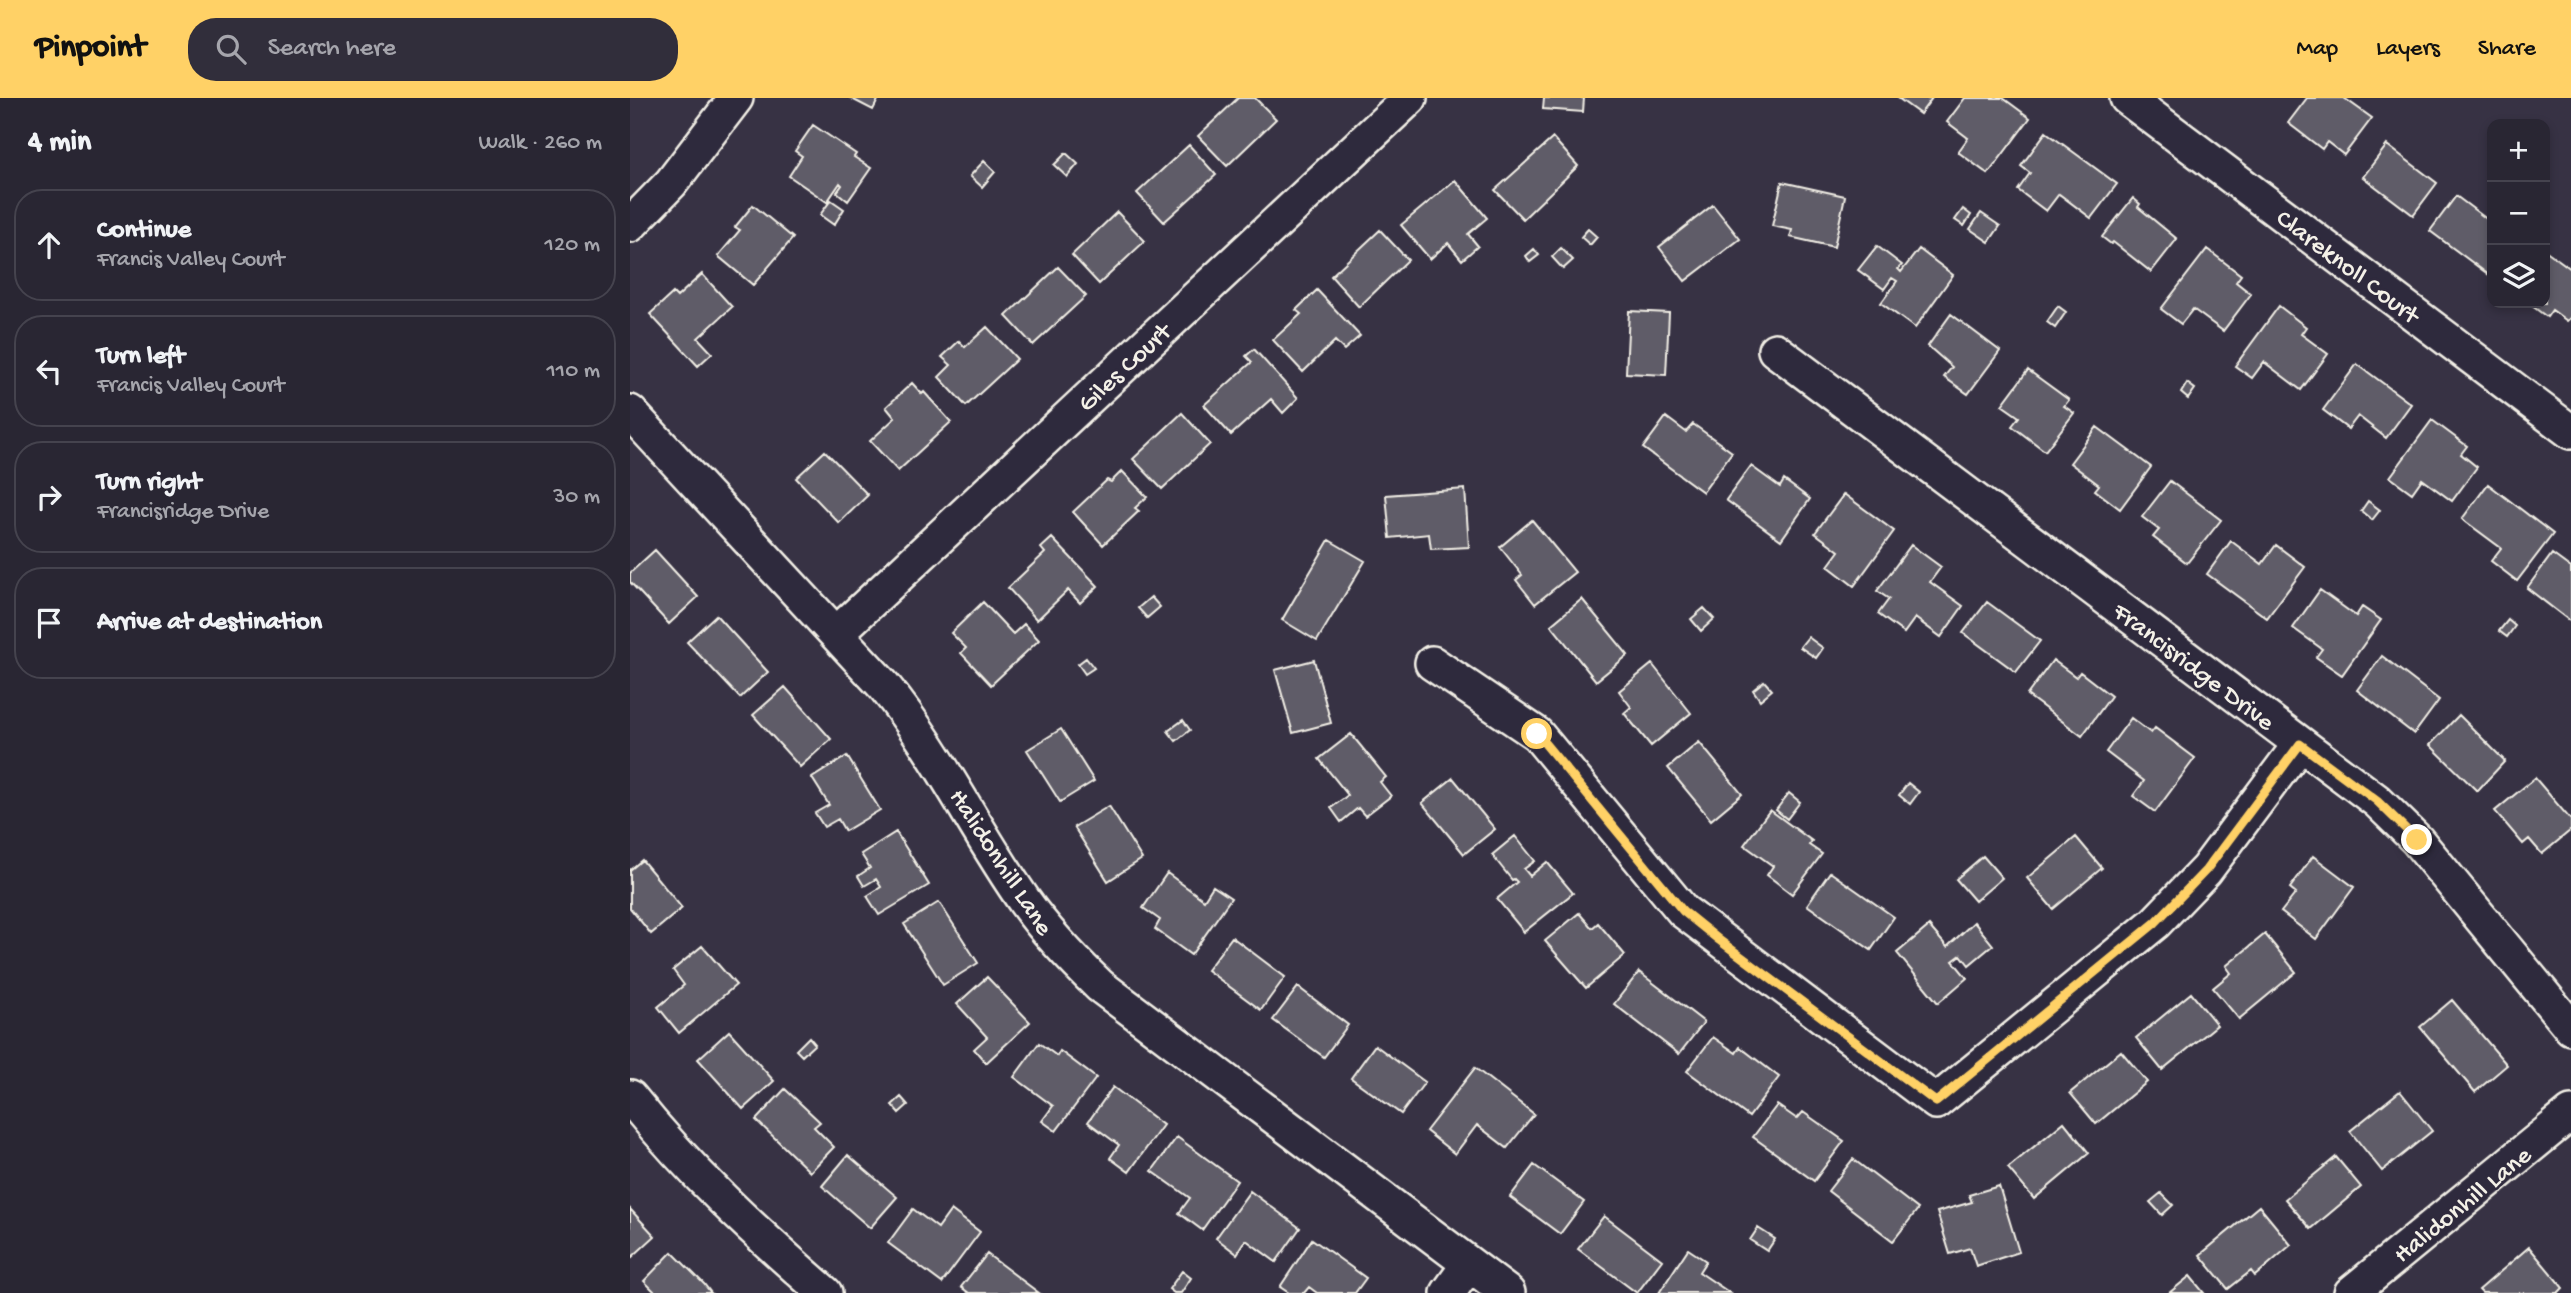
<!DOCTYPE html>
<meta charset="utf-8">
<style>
:root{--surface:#292633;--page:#312e3b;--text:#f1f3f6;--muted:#a5a5ac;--line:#45434e;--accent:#ffd166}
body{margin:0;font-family:"Gochi Hand",sans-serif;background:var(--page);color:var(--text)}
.controls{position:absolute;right:21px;top:21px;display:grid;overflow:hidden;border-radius:14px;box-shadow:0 4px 10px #0003}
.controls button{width:63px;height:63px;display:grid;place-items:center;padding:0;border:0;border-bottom:2px solid var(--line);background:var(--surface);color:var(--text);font:35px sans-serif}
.stop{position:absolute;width:21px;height:21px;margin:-16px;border:5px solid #ffd166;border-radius:50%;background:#fff}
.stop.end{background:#ffd166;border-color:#fff;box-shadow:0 2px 7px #0008}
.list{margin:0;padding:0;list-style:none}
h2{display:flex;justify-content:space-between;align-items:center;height:91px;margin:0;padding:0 28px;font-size:30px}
h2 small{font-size:23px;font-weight:400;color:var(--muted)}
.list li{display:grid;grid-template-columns:46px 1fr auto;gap:21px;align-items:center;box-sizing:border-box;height:112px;margin:0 14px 14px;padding:0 14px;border:2px solid var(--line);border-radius:28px}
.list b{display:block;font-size:26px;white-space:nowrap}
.list p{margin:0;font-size:23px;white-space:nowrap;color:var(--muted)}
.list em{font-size:23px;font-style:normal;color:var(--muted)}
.icon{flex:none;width:38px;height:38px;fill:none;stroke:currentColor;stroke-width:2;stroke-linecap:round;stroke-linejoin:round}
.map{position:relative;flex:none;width:1941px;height:1195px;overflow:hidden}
header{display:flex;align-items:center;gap:42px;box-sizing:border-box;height:98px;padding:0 35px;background:var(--accent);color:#111}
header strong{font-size:33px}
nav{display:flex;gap:38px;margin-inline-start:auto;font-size:24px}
.search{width:490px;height:63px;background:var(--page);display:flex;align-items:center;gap:18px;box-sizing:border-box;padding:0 24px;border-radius:28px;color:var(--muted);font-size:26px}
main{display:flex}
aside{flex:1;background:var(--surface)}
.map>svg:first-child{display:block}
.building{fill:#5f5c67;stroke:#f4f1e8;stroke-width:2}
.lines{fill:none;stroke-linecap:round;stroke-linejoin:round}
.minor-casing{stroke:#f4f1e8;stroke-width:38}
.minor{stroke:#2f2a3d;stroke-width:33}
.route{stroke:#ffd166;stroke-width:9}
.labels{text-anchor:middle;stroke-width:5;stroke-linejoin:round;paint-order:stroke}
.street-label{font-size:26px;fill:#f4f1e8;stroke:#2f2a3d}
</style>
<header>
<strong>Pinpoint</strong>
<div class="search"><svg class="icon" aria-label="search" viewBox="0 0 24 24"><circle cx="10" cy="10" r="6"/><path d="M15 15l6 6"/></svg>Search here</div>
<nav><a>Map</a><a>Layers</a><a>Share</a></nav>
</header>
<main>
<aside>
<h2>4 min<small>Walk · 260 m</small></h2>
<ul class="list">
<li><svg class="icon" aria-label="ahead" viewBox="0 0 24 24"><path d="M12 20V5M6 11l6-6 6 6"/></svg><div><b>Continue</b><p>Francis Valley Court</p></div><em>120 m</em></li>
<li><svg class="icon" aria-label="left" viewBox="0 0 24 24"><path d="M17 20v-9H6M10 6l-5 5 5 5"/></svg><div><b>Turn left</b><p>Francis Valley Court</p></div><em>110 m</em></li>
<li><svg class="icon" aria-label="right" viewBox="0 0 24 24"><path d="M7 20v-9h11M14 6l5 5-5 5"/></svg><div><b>Turn right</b><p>Francisridge Drive</p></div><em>30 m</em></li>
<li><svg class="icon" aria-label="arrive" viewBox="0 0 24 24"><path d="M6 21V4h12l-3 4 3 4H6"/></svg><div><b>Arrive at destination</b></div></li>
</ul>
</aside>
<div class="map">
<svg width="1941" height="1195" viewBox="0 0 1941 1195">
<rect width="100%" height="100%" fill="#373244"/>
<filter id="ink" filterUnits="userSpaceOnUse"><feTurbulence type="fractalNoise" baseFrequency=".0143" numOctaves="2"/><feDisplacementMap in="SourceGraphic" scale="14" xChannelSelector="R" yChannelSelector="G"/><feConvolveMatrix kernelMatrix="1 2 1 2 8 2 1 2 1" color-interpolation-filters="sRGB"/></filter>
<g filter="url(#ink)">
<!-- building -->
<path class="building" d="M220,0H249L243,12Z
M608,0H625L646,21L597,68L568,38Z
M914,0H954L953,14L913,11Z
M1268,0H1302L1290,16Z
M1335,0H1373L1400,20L1358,76L1328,54L1338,40L1317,24Z
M1677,0H1714L1742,20L1714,57L1697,44L1692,51L1658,25Z
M183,27L226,56L224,59L241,70L218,103L207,94L212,87L210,85L197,104L159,78L172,58L165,53Z
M1416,34L1487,86L1461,120L1429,96L1416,113L1388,92L1400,75L1391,68Z
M923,40L948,68L893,121L865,92Z
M559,47L586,77L534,124L507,95Z
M1757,47L1807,85L1783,117L1733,79Z
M436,55L448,66L437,79L424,67Z
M354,63L365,74L352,89L340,78Z
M825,82L857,120L838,136L848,148L832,162L818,145L800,161L771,127Z
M1152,84L1215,98L1204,149L1160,139L1162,132L1142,128Z
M1826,98L1862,125V174L1859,177L1800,133Z
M1503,100L1510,106L1508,109L1547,141L1521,174L1483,144L1481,146L1472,139Z
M201,102L214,111L204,127L190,117Z
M123,107L163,140L123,187L88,158L110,132L105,129Z
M1083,107L1110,141L1055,183L1029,149Z
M1333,111L1341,117L1334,128L1325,122Z
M487,114L515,143L469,186L442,157Z
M1351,115L1370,128L1359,144L1340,131Z
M958,131L967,139L960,147L951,139Z
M750,132L778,162L729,209L701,178Z
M1247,148L1272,167L1268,171L1271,174L1289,151L1323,177L1285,230L1251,205L1267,183L1262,180L1254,191L1228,172Z
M931,150L943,162L933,171L922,159Z
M904,151L909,157L900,164L896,158Z
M1577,151L1611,177L1606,184L1621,196L1593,233L1563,211L1551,226L1531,211Z
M1915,152L1941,171V219L1937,223L1922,212L1917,219L1898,205H1915Z
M428,169L456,198L403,247L376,218Z
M72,176L102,209L68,240L82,255L68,268L20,216L43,195L47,199Z
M687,192L730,238L714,252L705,243L673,274L643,242L671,216L666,212Z
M1428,208L1436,214L1425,230L1417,224Z
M1649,208L1676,229L1671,236L1698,256L1671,292L1634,264L1622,280L1605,268Z
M999,213L1039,215L1036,277L996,275Z
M1321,216L1370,253L1338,296L1314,279L1322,269L1298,248Z
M357,229L387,261L336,308L309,279L321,267L312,259L329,243L335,249Z
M624,251L668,300L653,315L641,301L601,337L574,307L622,264L616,258Z
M1727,266L1781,306L1756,340L1728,318L1718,331L1693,312Z
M1398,272L1439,302L1434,308L1444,315L1415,353L1382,328L1389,319L1372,307Z
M282,285L292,296L294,294L321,324L268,373L240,343L265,320L256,309Z
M1557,285L1565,291L1558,301L1551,295Z
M552,315L580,346L532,391L503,361Z
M1036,319L1056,334L1063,326L1102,354L1073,394L1013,350Z
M1802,322L1837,348L1831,356L1847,369L1822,403L1792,381L1782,395L1760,379Z
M1467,329L1521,369L1490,411L1465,392L1469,387L1440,365Z
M195,353L238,397L209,425L166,380Z
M1121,368L1150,389L1154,382L1180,401L1151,442L1096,402Z
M492,373L517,399L505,410L509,413L473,447L443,414L477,382L481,384Z
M1540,383L1591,422L1557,465L1523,439L1529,432L1512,419Z
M1858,386L1923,436L1887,483L1861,463L1871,450L1832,421Z
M835,391L839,449L801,451L799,436L760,440L756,397Z
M1214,396L1264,433L1224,488L1198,468L1209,453L1185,435Z
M1738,403L1750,412L1742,422L1731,413Z
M902,422L945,474L905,506L886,482L892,477L870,449Z
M422,440L468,488L450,505L438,492L407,522L378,490L415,455L411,450Z
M699,442L735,463L687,543L652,522Z
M1601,443L1632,466L1646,447L1675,469L1637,520L1577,476Z
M1281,447L1311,469L1300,484L1333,508L1311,539L1285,520L1274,535L1248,516L1259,501L1247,493Z
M25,452L68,499L39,526L0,484V475Z
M1922,456L1941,470V524L1897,490Z
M1690,492L1726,518L1732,509L1751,522L1712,577L1686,559L1692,551L1663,530Z
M521,499L530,509L517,520L508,510Z
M952,501L998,557L966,583L921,527Z
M353,504L383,536L394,526L409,542L361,587L331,555L336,550L321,535Z
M1357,504L1410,543L1386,574L1333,535Z
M1074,510L1084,521L1071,533L1061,521Z
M86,517L138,574L110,600L57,544Z
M1878,522L1885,528L1877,539L1869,533Z
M1178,539L1193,550L1186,560L1170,549Z
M1752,558L1809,602L1784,636L1727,592Z
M456,560L464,570L455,576L448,566Z
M684,562L701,625L663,635L645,572Z
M1423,562L1446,579L1450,574L1481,598L1452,638L1397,597Z
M1022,566L1061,615L1021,648L994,615L1001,609L989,593Z
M1134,583L1142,592L1130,602L1123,592Z
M155,589L201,641L170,669L123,617Z
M1829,617L1875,663L1847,693L1800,647Z
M1501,620L1521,635L1525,630L1565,660L1525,714L1503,698L1514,683L1476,654Z
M553,622L560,632L546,643L538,633Z
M431,631L464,683L430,704L397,652Z
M721,636L756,679L750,684L761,698L735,718L728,710L711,724L701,710L718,697L689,661Z
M1069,644L1112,696L1081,722L1038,670Z
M217,658L250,712L215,733L208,721L194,729L185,715L199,707L182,680Z
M823,680L865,731L834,756L792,705Z
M1905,680L1941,722V732L1912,756L1899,741L1893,746L1865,713Z
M1278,685L1289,694L1280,706L1269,697Z
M1159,695L1170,704L1157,721L1146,712Z
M479,708L512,761L478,783L444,729Z
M1140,712L1182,743L1179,747L1192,756L1162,796L1137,777L1143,768L1114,747Z
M266,734L299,787L249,817L237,798L251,789L246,781L234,788L228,778L240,770L231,756Z
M885,738L905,763L894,771L900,778L917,764L943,795L894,834L867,801L887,784L884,781L882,782L862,757Z
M1446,739L1472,770L1423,811L1397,780Z
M1353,758L1372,780L1345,803L1326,781Z
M1683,758L1724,789L1686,841L1651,814L1666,795L1660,790Z
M12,762L52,810L21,836L0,810V772Z
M1200,774L1264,819L1241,852L1177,807Z
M537,775L574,802L583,788L601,800L561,857L525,831L530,822L513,810Z
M309,804L348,865L313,887L274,826Z
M949,815L962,830L968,825L995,857L956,890L915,843Z
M1344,824L1363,847L1339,867L1331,857L1323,863L1337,880L1308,905L1267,855L1299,828L1317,849Z
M1635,836L1666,874L1609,921L1583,890L1601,875L1596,868Z
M602,839L655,879L631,912L577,872Z
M72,848L106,887L49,935L28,909L54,887L43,872Z
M1009,874L1074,924L1049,956L984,906Z
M357,879L400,924L356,965L344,951L357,939L327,906Z
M668,889L718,927L694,959L643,922Z
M1561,895L1587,927L1532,972L1506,940Z
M1822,902L1877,967L1845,994L1790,929Z
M99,933L144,983L113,1011L68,961Z
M179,939L185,946L172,958L166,952Z
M1083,939L1106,955L1110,949L1149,979L1119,1019L1057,973Z
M409,945L427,958L430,953L466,980L426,1033L412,1023L423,1008L384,979Z
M745,947L795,984L771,1016L721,980Z
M1491,953L1517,984L1466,1026L1440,995Z
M845,970L904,1016L877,1050L847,1027L825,1056L796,1033Z
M483,989L533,1027L499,1074L480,1060L489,1047L458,1024Z
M155,991L190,1024L184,1029L204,1049L180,1074L126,1022Z
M1770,993L1802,1033L1752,1073L1720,1033Z
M271,999L278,1007L269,1015L262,1007Z
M1147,1007L1167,1021L1173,1014L1214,1043L1184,1083L1123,1039Z
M1434,1024L1459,1055L1404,1101L1378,1070Z
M547,1039L607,1083L572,1132L549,1115L560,1100L522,1073Z
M218,1057L267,1099L240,1130L192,1088Z
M1706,1059L1731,1089L1681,1131L1655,1101Z
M1223,1061L1288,1111L1263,1143L1198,1093Z
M904,1067L954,1104L930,1136L880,1099Z
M1369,1088L1389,1154L1346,1168L1340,1150L1320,1156L1307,1114L1342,1104L1339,1097Z
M620,1093L670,1130L646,1164L616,1142L607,1156L586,1140Z
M1531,1095L1543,1107L1532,1117L1520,1104Z
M1629,1108L1661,1147L1625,1178L1621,1173L1598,1191L1570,1157Z
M0,1111L25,1138L0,1161Z
M283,1111L308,1130L321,1112L350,1134L312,1185L258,1145Z
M974,1118L1032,1162L1007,1195L948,1151Z
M1128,1130L1145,1141L1137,1153L1120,1142Z
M682,1141L736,1180L725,1195H687L679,1189L674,1195H659L650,1189Z
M1899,1149L1933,1190L1928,1195H1852L1849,1192Z
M1058,1151L1076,1163L1069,1174L1100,1195H1029Z
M42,1154L74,1186L81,1195H26L14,1183Z
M357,1156L409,1195H339L331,1189Z
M552,1173L561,1180L551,1195H544L539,1191Z
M1560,1178L1574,1195H1539Z"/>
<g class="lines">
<defs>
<path id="minor" d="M1497,0L1941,334
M0,127L41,85L106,0
M1145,252L1747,703L1787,742L1941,930
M0,314L254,588C309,655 345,733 395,804C417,835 443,862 470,888L878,1195
M206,536L780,0
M802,565L907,636L1053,813L1306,1004L1525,825L1576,772L1670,646
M0,999C58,1072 125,1134 195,1195
M818,1195L839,1166
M1721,1195L1941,1015"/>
</defs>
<!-- minor casing -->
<use href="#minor" class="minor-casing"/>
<!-- minor -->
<use href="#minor" class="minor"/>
</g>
</g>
<g class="lines" filter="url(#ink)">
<!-- route -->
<path class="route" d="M907,636L1053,813L1089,842L1306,1004L1525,825L1576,772L1670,646L1747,703L1787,742"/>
</g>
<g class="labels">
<!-- street labels -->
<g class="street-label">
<text transform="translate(1719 167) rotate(37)" y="9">Clareknoll Court</text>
<text transform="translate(493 268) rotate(-43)" y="9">Giles Court</text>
<text transform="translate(1565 567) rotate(37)" y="9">Francisridge Drive</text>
<text transform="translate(373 763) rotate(57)" y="9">Halidonhill Lane</text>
<text transform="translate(1831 1105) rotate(-39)" y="9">Halidonhill Lane</text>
</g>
</g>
</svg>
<div class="controls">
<button>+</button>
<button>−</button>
<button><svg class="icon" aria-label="layers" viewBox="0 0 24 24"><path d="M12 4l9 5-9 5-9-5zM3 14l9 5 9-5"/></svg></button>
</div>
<div class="stop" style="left:907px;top:636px"></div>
<div class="stop end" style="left:1787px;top:742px"></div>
</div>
</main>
